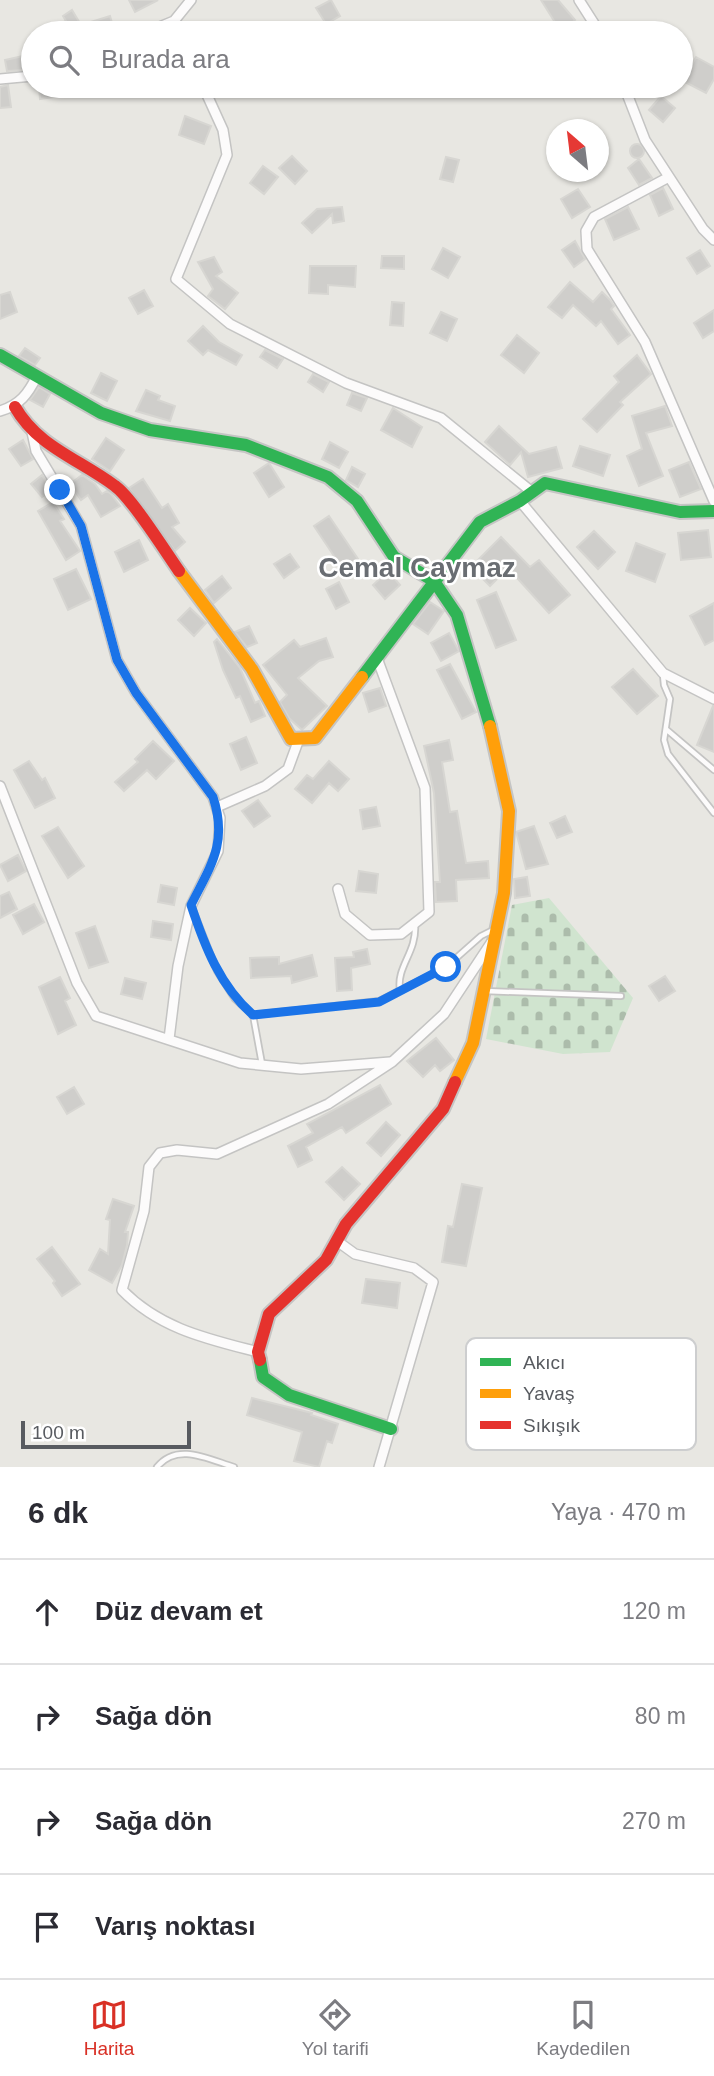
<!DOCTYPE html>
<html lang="tr">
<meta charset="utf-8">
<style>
:root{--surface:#fff;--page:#f2f2f3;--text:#2b2b33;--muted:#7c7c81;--line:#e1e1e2;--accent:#d93025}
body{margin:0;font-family:Arial,sans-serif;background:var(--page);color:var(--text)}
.compass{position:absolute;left:546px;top:119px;width:63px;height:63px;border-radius:50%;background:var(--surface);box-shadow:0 2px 5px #0004;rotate:332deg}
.scale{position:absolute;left:21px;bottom:18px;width:170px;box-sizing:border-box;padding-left:7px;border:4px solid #585b60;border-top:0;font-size:19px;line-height:24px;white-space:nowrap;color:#585b60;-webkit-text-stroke:5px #fff;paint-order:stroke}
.stop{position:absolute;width:21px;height:21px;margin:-16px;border:5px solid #1a73e8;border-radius:50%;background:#fff}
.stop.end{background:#1a73e8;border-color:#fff;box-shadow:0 2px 7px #0008}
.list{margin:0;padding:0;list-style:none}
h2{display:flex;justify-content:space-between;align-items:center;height:91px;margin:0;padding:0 28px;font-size:30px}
h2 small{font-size:23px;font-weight:400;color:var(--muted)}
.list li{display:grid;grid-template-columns:46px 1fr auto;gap:21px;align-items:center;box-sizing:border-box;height:105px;padding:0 28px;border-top:2px solid var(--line)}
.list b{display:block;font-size:26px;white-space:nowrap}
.list em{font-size:23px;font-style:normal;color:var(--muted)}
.icon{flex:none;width:38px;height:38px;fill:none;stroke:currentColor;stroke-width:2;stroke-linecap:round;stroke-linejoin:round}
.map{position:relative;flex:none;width:714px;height:1467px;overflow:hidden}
.search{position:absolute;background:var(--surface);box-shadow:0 2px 5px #0004;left:21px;right:21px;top:21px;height:77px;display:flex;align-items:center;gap:18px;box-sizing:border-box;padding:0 24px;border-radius:38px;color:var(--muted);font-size:26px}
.sheet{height:511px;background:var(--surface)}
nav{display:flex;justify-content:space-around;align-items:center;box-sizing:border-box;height:98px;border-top:2px solid var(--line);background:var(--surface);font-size:19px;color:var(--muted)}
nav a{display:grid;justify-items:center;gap:4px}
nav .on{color:var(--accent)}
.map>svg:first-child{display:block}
.cemetery{fill:url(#cemetery-stones)}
.building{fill:#cfcecb;stroke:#d7d6d2;stroke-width:2}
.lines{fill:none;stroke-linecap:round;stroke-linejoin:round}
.lane-casing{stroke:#c4c4c3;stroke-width:8}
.street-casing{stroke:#c4c4c3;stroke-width:12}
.fast-casing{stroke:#c5c5c4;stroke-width:16}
.slow-casing{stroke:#c5c5c4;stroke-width:16}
.jam-casing{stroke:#c5c5c4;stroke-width:16}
.lane{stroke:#fcfbfb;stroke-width:4.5}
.street{stroke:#fcfbfb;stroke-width:9}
.fast{stroke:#30b455;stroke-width:12}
.slow{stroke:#ff9f0a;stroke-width:12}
.jam{stroke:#e5322d;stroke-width:12}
.route{stroke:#1a73e8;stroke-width:9}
.labels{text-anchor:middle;stroke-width:5;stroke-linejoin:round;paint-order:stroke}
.district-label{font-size:28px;font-weight:bold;fill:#696d72;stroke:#fff}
.key{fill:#fff;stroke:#cdcecf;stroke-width:2}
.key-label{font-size:19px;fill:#585b60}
</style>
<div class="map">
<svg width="714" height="1467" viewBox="0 0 714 1467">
<defs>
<pattern id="cemetery-stones" width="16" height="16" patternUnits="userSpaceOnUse" patternTransform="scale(1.75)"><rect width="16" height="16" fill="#d0e4cf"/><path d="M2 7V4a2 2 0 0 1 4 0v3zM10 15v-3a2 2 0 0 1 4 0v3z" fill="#acbcab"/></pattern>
</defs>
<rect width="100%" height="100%" fill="#e8e7e2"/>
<!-- cemetery -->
<path class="cemetery" d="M549,898L633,998L610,1052L563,1054L486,1039L512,905Z"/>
<!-- building -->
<path class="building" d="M129,0H158L135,12Z
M331,0L340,16L326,24L316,8Z
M541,0H558L575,20L561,32Z
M72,10L81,25L68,33H39L66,21L63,16Z
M110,16L115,33H92L88,23Z
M23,56L26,70L7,71L5,60Z
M696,57L714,67V79L706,93L683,81Z
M8,85L11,107L0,108V87Z
M39,86H59L60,96L40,99Z
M585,86H615L591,97Z
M661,96L675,108L663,122L649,110Z
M185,116L211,126L204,144L179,135Z
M630 151a7 7 0 1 1 14 0a7 7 0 1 1-14 0Z
M292,156L307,171L295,184L279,168Z
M446,157L459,160L453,182L440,179Z
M639,159L652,178L639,185L628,168Z
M263,166L278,177L264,194L250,183Z
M663,188L673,209L659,216L650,195Z
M578,189L590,207L572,218L561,199Z
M342,207L344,221L333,223L332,214L312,233L302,223L317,209Z
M628,207L639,229L614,240L605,219Z
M575,241L585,259L574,267L562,250Z
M443,248L460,257L448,278L432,269Z
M700,250L710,266L697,274L687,258Z
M382,256H404V269L381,268Z
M214,257L222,272L216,276L238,293L225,309L208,296L213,289L198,262Z
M310,266H356L355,287L328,285V294L309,293Z
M570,282L593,302L602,292L610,300L614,306L611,309L630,335L618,344L601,321L596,326L573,305L562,318L548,307Z
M144,290L153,306L138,314L129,298Z
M10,292L17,312L0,319V295Z
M392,302L404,303L403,326L390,325Z
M714,310V331L703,338L694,323Z
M441,312L457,319L447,341L430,333Z
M203,326L219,342L242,355L236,365L208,350L203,355L188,341Z
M517,335L539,353L524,373L501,355Z
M25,348L40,358L35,365L19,356Z
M265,350L283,359L277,368L260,357Z
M637,355L651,374L620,402L623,405L597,432L583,419L619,382L614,376Z
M101,373L117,381L107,401L91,393Z
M313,374L329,382L323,392L308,382Z
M39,387L50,394L43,407L30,400Z
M146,390L160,396L158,400L175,406L170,421L136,411Z
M352,393L367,398L361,411L347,405Z
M665,406L672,426L646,433L663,476L639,486L627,456L642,449L632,416Z
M393,408L422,427L412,447L381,430Z
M499,426L529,454L556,447L562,468L528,477L521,452L510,465L485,442Z
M106,438L124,450L110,471L92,459Z
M23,440L33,459L21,466L9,449Z
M330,442L348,452L339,468L322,459Z
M580,446L610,455L603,476L573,466Z
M689,462L701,489L680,497L669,470Z
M269,463L284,487L269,497L254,473Z
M352,467L365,474L358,487L346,480Z
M42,475L51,490L42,497L31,484Z
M82,475L95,484L102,494L107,491L111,494L120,506L101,517L88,495L81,500L70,484Z
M143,479L162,508L168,504L179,523L172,527L185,542L175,551L129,488Z
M53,502L64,519L60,521L80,551L66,560L38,511Z
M329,516L358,559L342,568L314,526Z
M708,530L711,557L681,560L678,533Z
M594,531L615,552L598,569L577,547Z
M501,537L530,567L539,560L570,595L549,613L508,568L490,586L471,567Z
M139,540L148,560L124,572L115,552Z
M636,543L665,554L655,582L626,571Z
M290,554L299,567L284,578L274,564Z
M76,569L91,599L68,610L54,579Z
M388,571L400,585L385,599L373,585Z
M222,576L231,588L214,603L205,590Z
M339,582L349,602L336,609L326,589Z
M496,592L516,640L496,648L477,600Z
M430,602L444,611L428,634L413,624Z
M714,603V640L705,645L690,616Z
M190,608L206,623L194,636L178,620Z
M249,626L257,643L247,647L235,632Z
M449,633L459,651L441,661L431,643Z
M326,638L333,657L319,661L298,678L327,706L302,730L289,718L280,702L287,695L263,665L294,640L300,647Z
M217,639L240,668L255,703L259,701L265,716L251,722L240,696L236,698L223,670L214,642Z
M450,664L476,712L462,719L437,670Z
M633,669L658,696L637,714L612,687Z
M380,688L386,706L369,712L363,693Z
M713,706H714V752L697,745Z
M246,737L257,763L241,770L230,744Z
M449,740L453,760L442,762L450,812L457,811L466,863L488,861L489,878L456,880L457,901L436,902L435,882H440L434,793L424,746Z
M153,741L174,761L156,779L147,770L124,791L115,782L138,762L135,759Z
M29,761L42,780L45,778L55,798L35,808L14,770Z
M329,761L349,779L338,791L329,783L312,803L295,789L307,775L313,779Z
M258,800L270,816L254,827L242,811Z
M376,807L380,826L363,829L360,810Z
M565,816L572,832L557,838L550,823Z
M534,826L548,864L526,869L516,832Z
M58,827L84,866L68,878L42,836Z
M18,855L26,871L8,881L0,865Z
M359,871L378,874L376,893L356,891Z
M527,877L530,896L515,898L514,879Z
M161,885L177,888L174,905L158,902Z
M9,892L17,909L0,918V896Z
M34,904L44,922L23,934L13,915Z
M153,921L173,924L171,940L151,937Z
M95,926L108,962L89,968L76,933Z
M367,949L370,964L351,968L352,990L337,991L335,958L354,957L353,952Z
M312,955L317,976L292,983L291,976L251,978L250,958L279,957V964Z
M665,976L675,991L659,1001L649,986Z
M60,977L70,998L65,1001L76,1025L58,1034L39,987Z
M125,978L146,983L142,999L121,994Z
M436,1038L454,1060L440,1071L435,1065L423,1077L407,1061Z
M380,1085L391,1104L346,1133L342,1127L306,1147L312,1160L298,1167L288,1146L313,1133L307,1124Z
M74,1087L84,1104L67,1114L57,1097Z
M386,1122L400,1135L381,1156L367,1143Z
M342,1167L360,1184L344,1200L326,1182Z
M462,1184L482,1188L466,1266L442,1262L448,1226L453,1227Z
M113,1199L134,1206L125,1232H128L127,1245L122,1265L112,1283L89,1270L100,1249L108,1254L110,1220L106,1219Z
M52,1247L80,1284L62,1296L53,1283L55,1281L37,1259Z
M366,1279L400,1283L397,1308L362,1303Z
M252,1398L312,1413L311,1415L338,1424L332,1443L327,1441L319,1467L294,1461L302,1432L247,1415Z"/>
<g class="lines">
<defs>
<path id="lane" d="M663,675L664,685L670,699L664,740L668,754L714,813
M667,730L714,770
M193,910L217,971L235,999L253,1015L262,1064
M400,990C396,967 417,952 415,925
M485,991L621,996
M253,1015L379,1001L446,967L481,936L493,930
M157,1467C177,1442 208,1459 234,1467"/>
<path id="street" d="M579,0L600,33
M174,21L180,33
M145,33L174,21L191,0
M0,79L33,76
M203,86L223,130L227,155L176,279L230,324L346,383L441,418L532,492
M624,86L645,140L703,229L714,240
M669,177L594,217L586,231L587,249L645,342L714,501
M0,411C20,405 28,394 37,376
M32,432L36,451L81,526L117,660L136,693L213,797L220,818L218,851L191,906L178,966L169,1039
M520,501L663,673L714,699
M0,786L77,983L96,1016L240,1063L301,1069L390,1062
M217,807L265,786L288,769L299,739
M338,889L345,914L370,935L401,934L429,912L425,788L377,658
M337,1241L355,1254L414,1268L433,1282L379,1467
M258,1352C208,1339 160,1329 122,1290L144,1211L149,1167L160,1153L177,1150L217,1154L328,1104L392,1062L444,1014L491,943"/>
<path id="fast" d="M0,355L101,413L150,430L246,445L328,477L357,501L394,557L434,581L457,615L490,726
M362,677L480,522L520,501L545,483L680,512L714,511
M260,1360L263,1377L289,1395L391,1429"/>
<path id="slow" d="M179,571L252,669L291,739L315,738L362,677
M455,1082L473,1043L504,893L509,811L490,726"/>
<path id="jam" d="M15,407C38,447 79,459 115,486C132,498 165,551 179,571
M260,1360L258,1352L269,1314L326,1260L346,1224L443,1109L455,1082"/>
</defs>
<!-- lane casing -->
<use href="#lane" class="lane-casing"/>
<!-- street casing -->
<use href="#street" class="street-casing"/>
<!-- fast casing -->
<use href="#fast" class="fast-casing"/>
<!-- slow casing -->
<use href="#slow" class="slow-casing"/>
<!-- jam casing -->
<use href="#jam" class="jam-casing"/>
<!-- lane -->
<use href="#lane" class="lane"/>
<!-- street -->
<use href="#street" class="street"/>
<!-- fast -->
<use href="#fast" class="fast"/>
<!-- slow -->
<use href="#slow" class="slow"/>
<!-- jam -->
<use href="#jam" class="jam"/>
</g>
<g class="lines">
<!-- route -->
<path class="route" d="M60,490L81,526L117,660L136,693L213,797C228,843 211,865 191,905C205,947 220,986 253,1015L379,1002L446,967"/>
</g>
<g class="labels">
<!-- district labels -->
<g class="district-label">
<text x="417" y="577">Cemal Caymaz</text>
</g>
</g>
<!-- legend -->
<rect x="466" y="1338" width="230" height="112" rx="10" class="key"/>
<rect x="480" y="1358" width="31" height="8" fill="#30b455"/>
<rect x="480" y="1389" width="31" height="9" fill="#ff9f0a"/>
<rect x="480" y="1421" width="31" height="8" fill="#e5322d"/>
<g class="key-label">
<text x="523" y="1369">Akıcı</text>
<text x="523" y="1400">Yavaş</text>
<text x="523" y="1432">Sıkışık</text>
</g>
</svg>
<svg class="compass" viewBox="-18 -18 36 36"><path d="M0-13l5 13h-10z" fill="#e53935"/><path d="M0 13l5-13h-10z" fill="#7c7c81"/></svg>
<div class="scale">100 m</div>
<div class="stop" style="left:446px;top:967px"></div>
<div class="stop end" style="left:60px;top:490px"></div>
<div class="search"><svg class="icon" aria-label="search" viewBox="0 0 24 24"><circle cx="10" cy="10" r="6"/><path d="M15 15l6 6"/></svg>Burada ara</div>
</div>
<section class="sheet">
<h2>6 dk<small>Yaya · 470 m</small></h2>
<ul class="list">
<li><svg class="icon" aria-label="ahead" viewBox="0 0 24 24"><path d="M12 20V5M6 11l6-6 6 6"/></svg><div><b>Düz devam et</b></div><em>120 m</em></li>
<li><svg class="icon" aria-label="right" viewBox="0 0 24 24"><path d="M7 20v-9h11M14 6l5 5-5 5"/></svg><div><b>Sağa dön</b></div><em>80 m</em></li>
<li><svg class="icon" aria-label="right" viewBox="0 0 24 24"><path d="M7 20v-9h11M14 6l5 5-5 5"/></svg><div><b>Sağa dön</b></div><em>270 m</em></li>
<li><svg class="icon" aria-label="arrive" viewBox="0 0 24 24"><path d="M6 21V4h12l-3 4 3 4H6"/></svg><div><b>Varış noktası</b></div></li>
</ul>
</section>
<nav>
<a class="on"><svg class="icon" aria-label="map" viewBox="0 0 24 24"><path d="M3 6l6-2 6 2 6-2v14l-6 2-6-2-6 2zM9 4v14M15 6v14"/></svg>Harita</a>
<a><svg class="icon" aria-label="directions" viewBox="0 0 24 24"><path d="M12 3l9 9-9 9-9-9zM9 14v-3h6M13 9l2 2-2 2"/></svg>Yol tarifi</a>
<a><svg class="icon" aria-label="saved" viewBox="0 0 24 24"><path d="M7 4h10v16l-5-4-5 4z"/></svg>Kaydedilen</a>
</nav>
